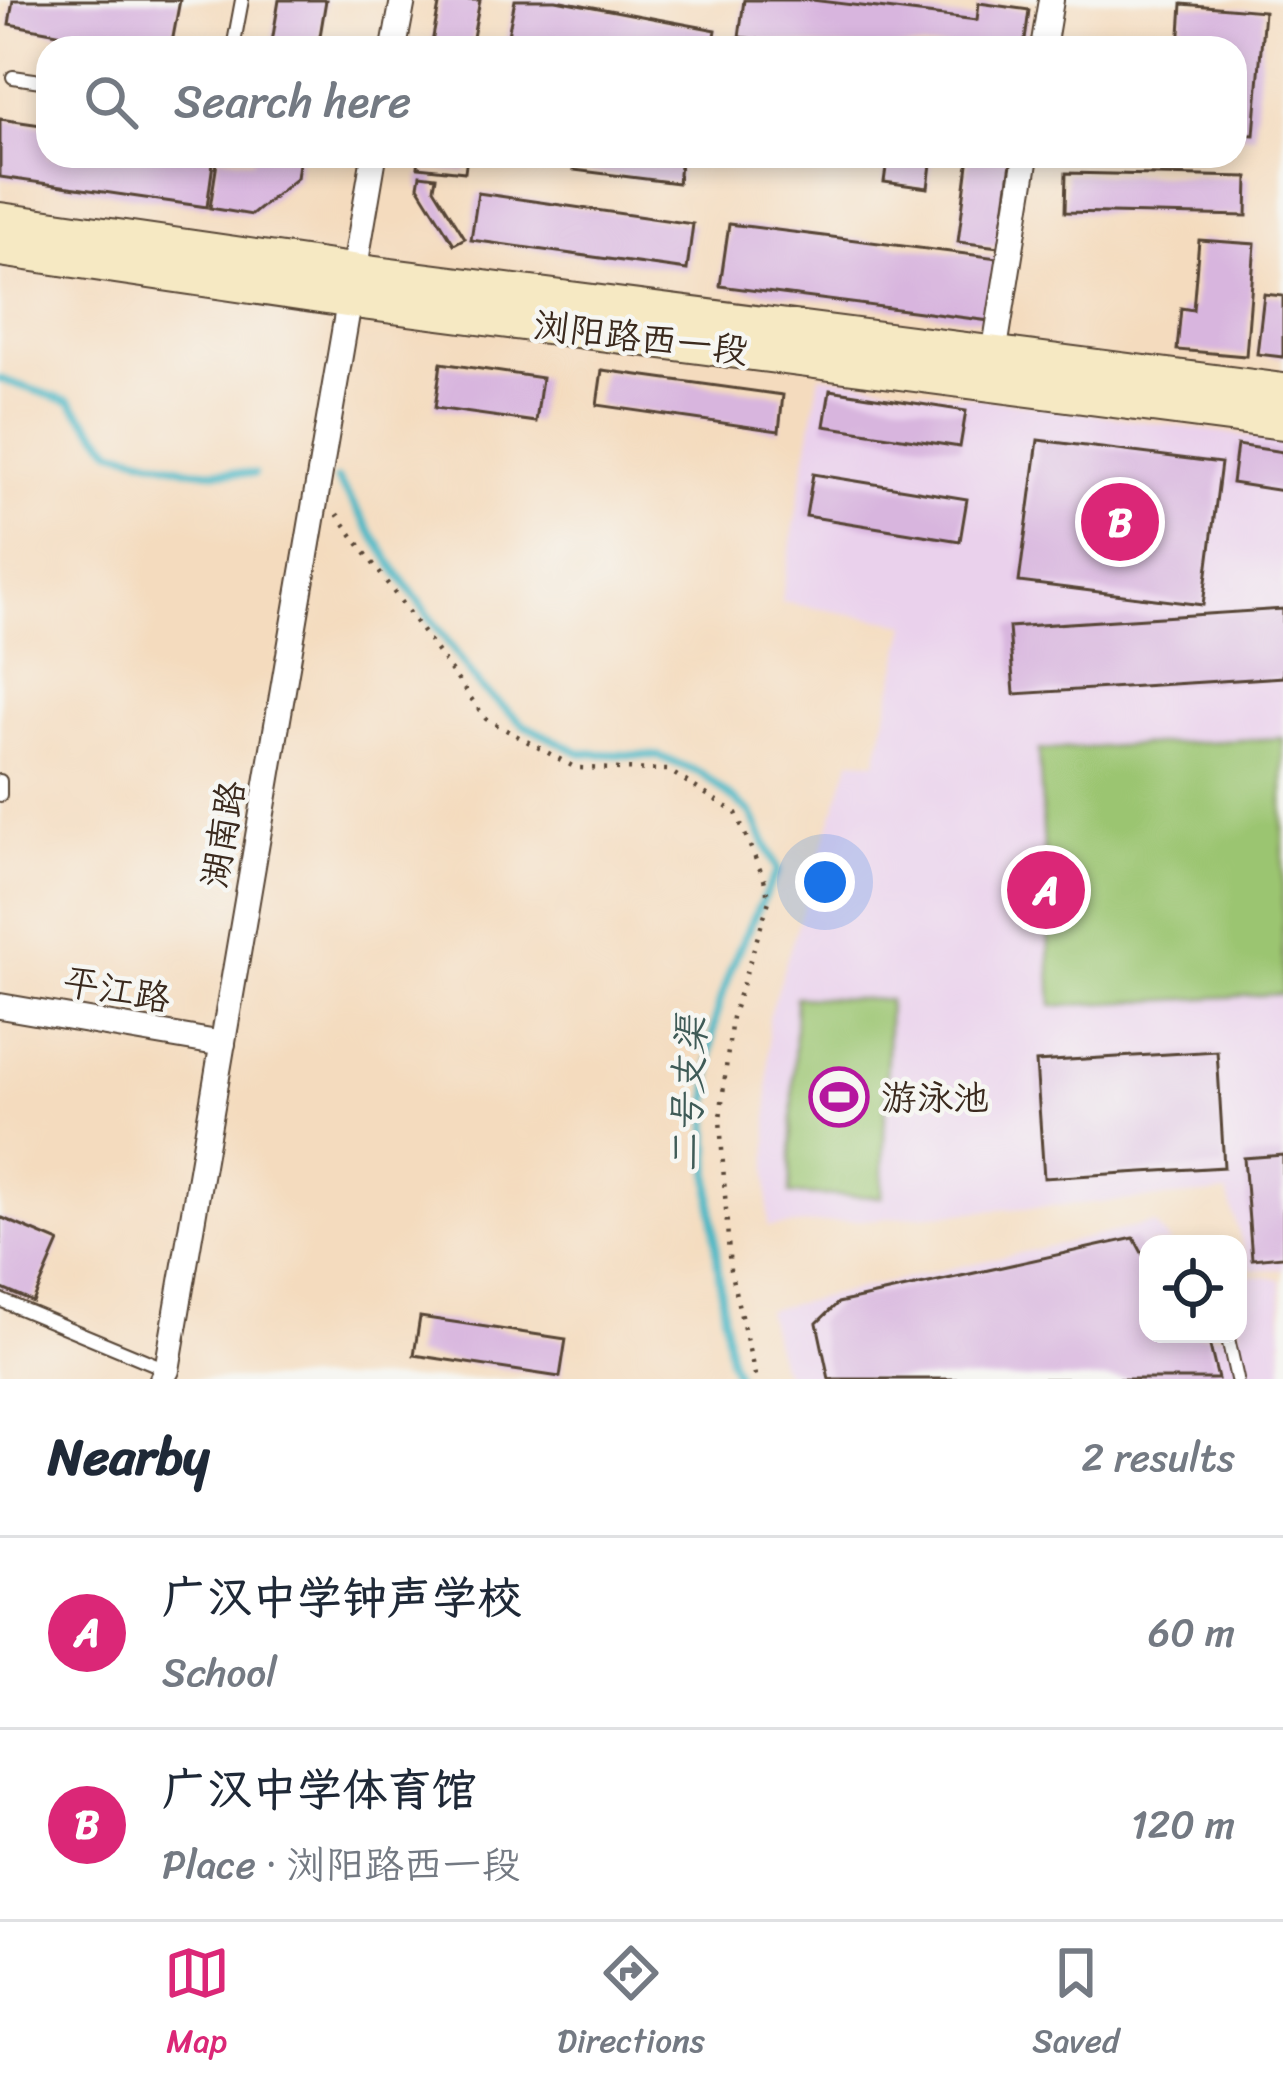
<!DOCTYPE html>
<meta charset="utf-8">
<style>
:root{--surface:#fff;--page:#f2f2f3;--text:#1f2937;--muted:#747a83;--line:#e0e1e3;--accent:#db2777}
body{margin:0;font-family:Sriracha,"LXGW WenKai TC",sans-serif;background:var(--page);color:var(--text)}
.controls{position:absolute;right:36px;bottom:36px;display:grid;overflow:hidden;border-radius:24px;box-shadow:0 6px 18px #0003}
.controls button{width:108px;height:108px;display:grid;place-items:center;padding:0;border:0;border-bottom:3px solid var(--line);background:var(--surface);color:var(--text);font:60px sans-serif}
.you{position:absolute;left:825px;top:882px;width:42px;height:42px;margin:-30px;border:9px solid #fff;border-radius:50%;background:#1a73e8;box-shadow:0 0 0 18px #1a73e833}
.badge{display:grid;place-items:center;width:78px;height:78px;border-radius:50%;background:var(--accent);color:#fff;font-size:39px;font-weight:700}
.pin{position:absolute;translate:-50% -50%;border:6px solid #fff;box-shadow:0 3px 12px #0006}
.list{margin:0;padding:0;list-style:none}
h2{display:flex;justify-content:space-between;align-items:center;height:156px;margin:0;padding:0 48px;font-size:51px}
h2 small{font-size:39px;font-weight:400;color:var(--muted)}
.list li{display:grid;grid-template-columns:78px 1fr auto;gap:36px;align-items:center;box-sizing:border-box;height:192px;padding:0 48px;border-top:3px solid var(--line)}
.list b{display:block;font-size:45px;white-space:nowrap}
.list p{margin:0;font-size:39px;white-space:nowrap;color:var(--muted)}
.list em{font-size:39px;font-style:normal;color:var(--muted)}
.icon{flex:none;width:66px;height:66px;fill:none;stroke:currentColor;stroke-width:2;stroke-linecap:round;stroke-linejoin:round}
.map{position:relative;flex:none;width:1283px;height:1379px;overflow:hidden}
.search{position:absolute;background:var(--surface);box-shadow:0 6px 18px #0003;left:36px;right:36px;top:36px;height:132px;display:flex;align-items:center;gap:30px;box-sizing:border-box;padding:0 42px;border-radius:36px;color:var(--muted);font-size:45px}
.sheet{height:540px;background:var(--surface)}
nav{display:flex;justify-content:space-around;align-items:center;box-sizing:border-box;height:168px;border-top:3px solid var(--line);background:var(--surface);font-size:33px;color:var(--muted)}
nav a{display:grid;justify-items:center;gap:6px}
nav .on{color:var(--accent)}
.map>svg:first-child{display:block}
.built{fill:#ead1ec}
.green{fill:#9bc571;stroke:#6b7848;stroke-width:3}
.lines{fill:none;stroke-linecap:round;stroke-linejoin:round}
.stream{stroke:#47b5c2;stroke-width:8}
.building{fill:#d8b5de}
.lane-casing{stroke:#574536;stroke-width:16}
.street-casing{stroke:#574536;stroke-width:28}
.secondary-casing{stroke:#574536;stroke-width:40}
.path{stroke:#574536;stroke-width:4.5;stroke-dasharray:3 9;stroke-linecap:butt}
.lane{stroke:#fff;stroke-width:12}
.street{stroke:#fff;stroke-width:24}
.secondary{stroke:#f6e9c3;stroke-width:36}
.labels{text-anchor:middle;stroke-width:9;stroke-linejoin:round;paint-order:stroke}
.street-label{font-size:36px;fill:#3b2a1e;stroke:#f6f6f2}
.poi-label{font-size:36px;fill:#3b2a1e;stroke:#f6f6f2;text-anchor:start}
.water-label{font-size:39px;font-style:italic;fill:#3f5b57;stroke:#f6f6f2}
</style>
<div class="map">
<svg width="1283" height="1379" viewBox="0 0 1283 1379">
<rect width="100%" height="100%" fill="#f6f6f2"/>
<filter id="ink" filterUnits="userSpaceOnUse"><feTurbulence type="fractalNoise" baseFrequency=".00833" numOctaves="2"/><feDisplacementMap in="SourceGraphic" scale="24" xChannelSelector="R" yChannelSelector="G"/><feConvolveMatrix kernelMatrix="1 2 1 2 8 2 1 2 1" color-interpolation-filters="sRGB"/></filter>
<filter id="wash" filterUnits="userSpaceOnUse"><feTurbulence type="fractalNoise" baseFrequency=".004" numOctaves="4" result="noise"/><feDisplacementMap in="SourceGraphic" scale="48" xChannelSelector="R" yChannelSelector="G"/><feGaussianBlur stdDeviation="2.7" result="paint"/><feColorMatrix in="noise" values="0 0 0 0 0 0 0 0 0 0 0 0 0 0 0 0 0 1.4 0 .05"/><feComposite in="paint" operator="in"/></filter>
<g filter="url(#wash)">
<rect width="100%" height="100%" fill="#f4dbbe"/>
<!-- built -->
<path class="built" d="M820,375L1283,441V1269L1250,1270L1227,1193L768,1227V1017L851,759L876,762L907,624L781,602Z
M1154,1223L1171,1244H1148V1334H1238V1274L1281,1279L1283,1379H789L780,1365L766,1310Z"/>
<!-- green -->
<path class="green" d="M1283,738V994L1052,1006L1039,750Z
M796,997L889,1000L882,1197L790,1194Z"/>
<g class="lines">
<!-- stream -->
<path class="stream" d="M0,379L70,402L113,450L191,470L254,474
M337,479L398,573L481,688L524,725L581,753L658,756L701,773L751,813L778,870C755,913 733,956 719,1004C710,1035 710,1072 709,1104C707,1191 718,1274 730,1360L738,1379"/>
</g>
<g id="blocks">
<!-- building -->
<path class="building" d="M13,0H180L171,48H138L9,24Z
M279,0H326L318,48H271Z
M440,0H480L471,48H431Z
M515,0H556L716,30L713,48L506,45Z
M744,0H812L977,20L979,3L1029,10L1024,48H825L739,37Z
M1182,4L1264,11L1254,135L1235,134V48H1179Z
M0,119L48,126V156H214L207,207L0,177Z
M218,156L253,161L254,156H300L297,178L252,215L210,208Z
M419,156H467L465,172L418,167Z
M576,156H681L678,183L574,170Z
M811,156H932L928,188L884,182L886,168Z
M969,156H1012L999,247L958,242Z
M1066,173L1248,177L1247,216L1065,212Z
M420,175L436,177L434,188L465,238L454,244L418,186Z
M478,193L693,224L687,270L471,240Z
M729,224L998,258L990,321L720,286Z
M1199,240L1255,244L1246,356L1177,350L1181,308L1193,310Z
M1264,294L1283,296V357L1257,354Z
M441,363L542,378L536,422L435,408Z
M602,370L783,395L779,431L597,405Z
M830,390L966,411L960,447L824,426Z
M1038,440L1221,463L1203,605L1019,582Z
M1237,445L1283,452V491L1232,483Z
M813,474L967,499L960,541L806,516Z
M1283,609V677L1014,694L1009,627Z
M1217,1051L1224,1167L1044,1178L1036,1062Z
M1283,1155V1256L1252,1259L1244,1158Z
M0,1217L59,1242L33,1302L0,1288Z
M1134,1238L1148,1264V1334H1207L1218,1379H829L817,1323L838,1303Z
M420,1317L566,1339L560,1377L414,1355Z"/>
</g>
</g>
<g filter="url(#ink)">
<use href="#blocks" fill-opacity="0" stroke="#574536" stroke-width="3"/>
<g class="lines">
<defs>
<path id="lane" d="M233,48L242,0
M13,77L48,82
M0,781V795
M0,1300L166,1369
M1227,1334L1237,1379"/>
<path id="street" d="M394,48L403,0
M1043,48L1051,0
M992,367L1026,156
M0,1006L223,1044
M162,1379L167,1370L374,156"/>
<path id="secondary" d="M0,221L352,272L1283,392
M0,248L347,299L1283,421"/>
</defs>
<!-- lane casing -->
<use href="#lane" class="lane-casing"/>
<!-- street casing -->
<use href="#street" class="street-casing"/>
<!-- secondary casing -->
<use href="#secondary" class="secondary-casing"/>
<!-- path -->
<path class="path" d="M337,514L486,719L576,768L668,770L736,813L764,879L769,901L732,1017L720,1119L730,1270L756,1379"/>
<!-- lane -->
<use href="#lane" class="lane"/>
<!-- street -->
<use href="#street" class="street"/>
<!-- secondary -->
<use href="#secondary" class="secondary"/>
</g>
</g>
<!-- icons -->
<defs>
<symbol id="stadium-ring" viewBox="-11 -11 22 22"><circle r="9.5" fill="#f6f6f2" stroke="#b5179e" stroke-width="1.5"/><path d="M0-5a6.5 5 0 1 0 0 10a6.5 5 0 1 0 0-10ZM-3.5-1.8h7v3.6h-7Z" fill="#b5179e"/></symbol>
</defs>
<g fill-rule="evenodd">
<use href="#stadium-ring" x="806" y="1064" width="66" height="66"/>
</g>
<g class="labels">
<!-- street labels -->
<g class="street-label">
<text transform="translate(641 337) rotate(7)" y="13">浏阳路西一段</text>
<text transform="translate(222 834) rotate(-80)" y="13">湖南路</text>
<text transform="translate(117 989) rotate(10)" y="13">平江路</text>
</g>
<!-- poi labels -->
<g class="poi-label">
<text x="881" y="1110">游泳池</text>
</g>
<!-- water labels -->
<g class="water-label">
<text transform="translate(687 1094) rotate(-87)" y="14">二号支渠</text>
</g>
</g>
</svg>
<div class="controls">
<button><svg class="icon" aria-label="locate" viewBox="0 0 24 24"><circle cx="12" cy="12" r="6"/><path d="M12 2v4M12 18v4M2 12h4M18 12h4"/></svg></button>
</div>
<div class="you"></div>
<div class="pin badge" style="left:1046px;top:890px">A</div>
<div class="pin badge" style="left:1120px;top:522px">B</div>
<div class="search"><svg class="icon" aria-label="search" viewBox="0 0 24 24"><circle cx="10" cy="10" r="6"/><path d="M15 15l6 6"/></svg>Search here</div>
</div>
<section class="sheet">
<h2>Nearby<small>2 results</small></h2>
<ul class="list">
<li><span class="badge">A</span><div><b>广汉中学钟声学校</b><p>School</p></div><em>60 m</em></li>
<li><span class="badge">B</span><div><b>广汉中学体育馆</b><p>Place · 浏阳路西一段</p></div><em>120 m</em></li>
</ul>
</section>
<nav>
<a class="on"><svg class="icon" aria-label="map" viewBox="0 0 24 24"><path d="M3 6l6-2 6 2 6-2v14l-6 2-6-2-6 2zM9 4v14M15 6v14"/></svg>Map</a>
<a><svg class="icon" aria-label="directions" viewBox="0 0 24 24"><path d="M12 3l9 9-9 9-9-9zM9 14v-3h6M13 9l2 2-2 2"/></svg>Directions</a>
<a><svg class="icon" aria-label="saved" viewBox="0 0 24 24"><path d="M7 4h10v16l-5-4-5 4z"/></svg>Saved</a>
</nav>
